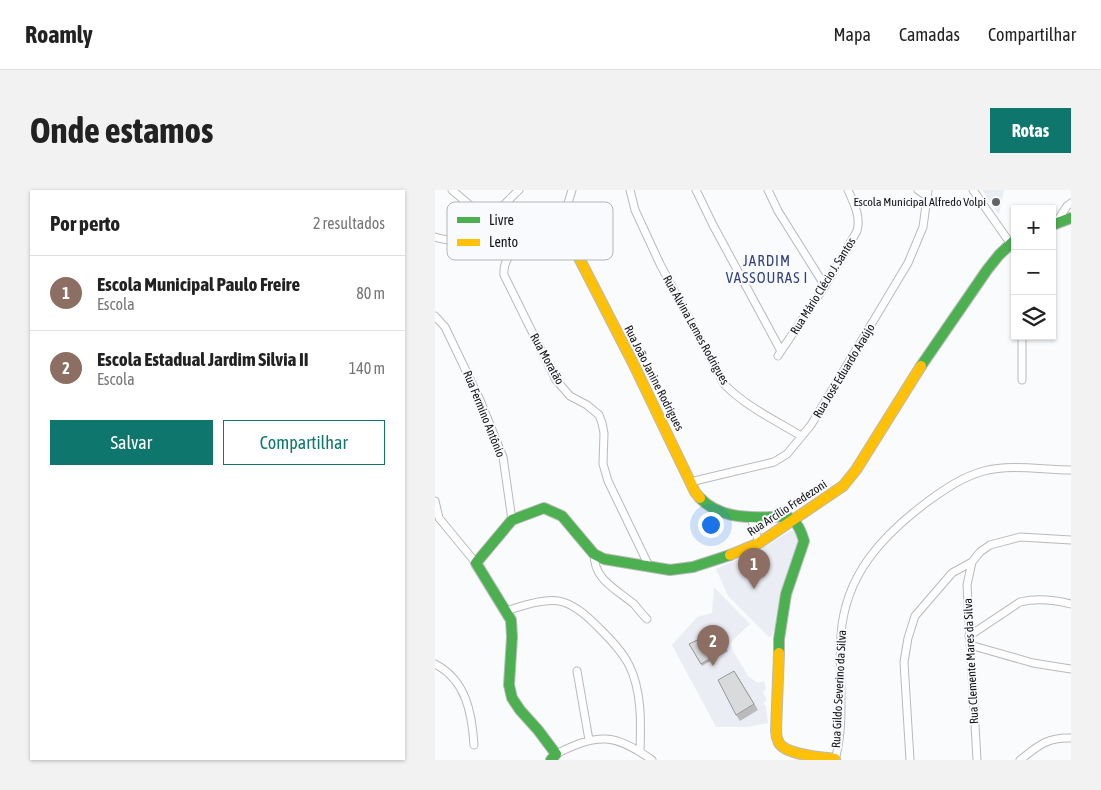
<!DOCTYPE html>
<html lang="pt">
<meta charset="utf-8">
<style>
:root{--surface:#fff;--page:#f2f2f2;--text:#222;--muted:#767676;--line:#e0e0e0;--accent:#0f766e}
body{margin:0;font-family:"Asap Condensed",sans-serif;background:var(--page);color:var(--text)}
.controls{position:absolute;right:15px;top:15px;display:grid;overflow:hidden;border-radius:0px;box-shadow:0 1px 4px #0004}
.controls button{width:45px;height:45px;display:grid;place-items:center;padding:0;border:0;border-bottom:1px solid var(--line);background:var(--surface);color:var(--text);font:25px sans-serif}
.you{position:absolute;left:275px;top:334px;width:18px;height:18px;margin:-12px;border:4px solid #fff;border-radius:50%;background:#1a73e8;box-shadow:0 0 0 8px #1a73e833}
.badge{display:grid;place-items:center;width:32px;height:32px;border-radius:50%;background:var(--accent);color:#fff;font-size:16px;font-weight:700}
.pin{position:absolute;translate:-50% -41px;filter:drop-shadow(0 1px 2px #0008)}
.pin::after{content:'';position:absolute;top:26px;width:18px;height:15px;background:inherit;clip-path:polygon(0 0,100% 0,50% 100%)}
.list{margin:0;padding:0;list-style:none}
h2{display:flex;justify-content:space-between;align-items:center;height:65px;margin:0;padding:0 20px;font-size:21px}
h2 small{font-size:16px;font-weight:400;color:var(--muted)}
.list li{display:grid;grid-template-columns:32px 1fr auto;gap:15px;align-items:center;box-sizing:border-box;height:75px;padding:0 20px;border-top:1px solid var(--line)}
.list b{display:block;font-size:19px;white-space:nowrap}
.list p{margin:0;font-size:16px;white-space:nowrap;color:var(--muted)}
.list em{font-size:16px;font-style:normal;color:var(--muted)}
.actions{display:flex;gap:10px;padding:15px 20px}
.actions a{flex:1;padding:11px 0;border:1px solid var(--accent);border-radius:0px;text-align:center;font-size:18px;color:var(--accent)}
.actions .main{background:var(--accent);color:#fff}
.icon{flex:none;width:28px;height:28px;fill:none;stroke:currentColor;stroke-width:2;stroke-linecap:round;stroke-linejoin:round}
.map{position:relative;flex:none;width:636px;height:570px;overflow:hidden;border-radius:0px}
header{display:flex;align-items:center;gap:30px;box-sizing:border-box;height:70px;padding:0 25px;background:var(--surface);border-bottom:1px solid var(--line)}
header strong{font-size:24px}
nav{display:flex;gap:28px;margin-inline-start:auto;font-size:18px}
.intro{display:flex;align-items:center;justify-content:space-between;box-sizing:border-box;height:120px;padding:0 30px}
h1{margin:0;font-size:35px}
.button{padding:12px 22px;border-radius:0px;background:var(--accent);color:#fff;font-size:18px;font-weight:700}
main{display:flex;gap:30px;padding:0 30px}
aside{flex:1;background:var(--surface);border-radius:0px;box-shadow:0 1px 4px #0004}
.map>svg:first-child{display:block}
.built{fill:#eaeef4}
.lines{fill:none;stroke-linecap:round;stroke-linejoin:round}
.street-casing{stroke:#b9babb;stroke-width:9}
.fast-casing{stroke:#b9babb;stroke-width:12}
.slow-casing{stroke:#b9babb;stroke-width:12}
.street{stroke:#fefeff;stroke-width:7}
.fast{stroke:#4caf50;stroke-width:10}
.slow{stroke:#ffc107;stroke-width:10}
.wall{fill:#bbbbbc}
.shaded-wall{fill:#989999}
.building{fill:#d9dadb;stroke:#989999}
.poi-dot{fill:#646465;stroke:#f9fafd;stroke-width:2}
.labels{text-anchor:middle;stroke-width:4;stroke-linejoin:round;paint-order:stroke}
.poi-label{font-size:12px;fill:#131314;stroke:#f9fafd;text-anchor:end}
.street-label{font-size:12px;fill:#131314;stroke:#f9fafd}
.quarter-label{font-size:15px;letter-spacing:1px;fill:#32427c;stroke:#f9fafd}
.key{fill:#f9fafd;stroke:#b4b5b7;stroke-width:1}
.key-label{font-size:14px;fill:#131314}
</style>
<header>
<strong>Roamly</strong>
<nav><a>Mapa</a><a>Camadas</a><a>Compartilhar</a></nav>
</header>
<div class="intro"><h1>Onde estamos</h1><a class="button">Rotas</a></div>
<main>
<aside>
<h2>Por perto<small>2 resultados</small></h2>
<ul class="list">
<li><span class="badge" style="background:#8d6e63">1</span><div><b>Escola Municipal Paulo Freire</b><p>Escola</p></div><em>80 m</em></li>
<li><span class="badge" style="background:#8d6e63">2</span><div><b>Escola Estadual Jardim Silvia II</b><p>Escola</p></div><em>140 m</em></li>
</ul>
<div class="actions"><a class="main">Salvar</a><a>Compartilhar</a></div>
</aside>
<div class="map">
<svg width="636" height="570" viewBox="0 0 636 570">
<rect width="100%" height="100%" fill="#fafbfc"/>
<!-- built -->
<path class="built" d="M547,0H569L564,25Z
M355,341H359L365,348L355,375L345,413L341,437L335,448L293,406L281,379L325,360Z
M279,397L315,434L294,454L313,486L323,493L329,491L331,499L328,502L332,510L328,513L331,516L333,533L312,537H281L237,455L262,427L277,423Z"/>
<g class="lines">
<defs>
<path id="street" d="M17,0L52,30
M137,0C134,9 132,22 124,29C107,45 66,56 69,85L121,190L135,206L152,215L164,225L167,233L169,243L168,274L173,291L214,376
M195,0L200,20L225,74L289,194C310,216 340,230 366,246
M261,0L278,35L346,161L343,166
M333,0L343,21L390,96
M483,0L493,7
M538,0L575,53
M621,33L632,16L636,13
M0,47C7,49 16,51 23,49C41,46 70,13 84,0
M0,126L10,137L45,210L68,267L77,330
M587,146V190
M346,161L390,96L422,41C426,26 419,14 413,0
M255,292L339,272L352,264L376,235L473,73L488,37L493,0
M0,311L4,328L41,373
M316,328L324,353
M159,364C159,390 181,399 199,414C203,419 207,424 212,429
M537,372L532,395L542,570
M71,421C87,416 112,407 128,412C143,417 154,428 165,439C175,449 187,461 194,475C207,501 206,533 205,562
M534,446L585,412C601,408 620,410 636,414
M535,455L598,473L636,479
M0,474C31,490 37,523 39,555
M142,481L154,550
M121,564C163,543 179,543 217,570
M400,570C411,531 403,485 406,445C410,385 447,346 492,312C510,299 527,287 549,281C577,274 607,280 636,280
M475,570L469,472L473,448L480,426L517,383L537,372L545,362L555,355L585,347L636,350
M585,570C603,556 612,547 636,548"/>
<path id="fast" d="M617,35L636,28
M486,176L552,80L564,65L580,50
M265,308C283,327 310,328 335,327C342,327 352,325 358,330C364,335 367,344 369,351L351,404L344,449V463
M116,570L121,564L103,540L85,520L77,508L74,495L77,447L76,430L41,373L77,330L109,318L127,326L159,364L169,369L235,380L258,377L295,365"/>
<path id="slow" d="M124,29L198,173L260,302L265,308
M295,365L324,353L408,296L421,280L486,176
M344,463L341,541C341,545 342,549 344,553C351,565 386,567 400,569"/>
</defs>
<!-- street casing -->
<use href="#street" class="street-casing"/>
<!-- fast casing -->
<use href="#fast" class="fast-casing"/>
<!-- slow casing -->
<use href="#slow" class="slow-casing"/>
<!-- street -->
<use href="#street" class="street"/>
<!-- fast -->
<use href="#fast" class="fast"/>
<!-- slow -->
<use href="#slow" class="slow"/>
</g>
<!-- wall -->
<path class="wall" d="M281,441L293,461L267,476L254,454Z
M299,481L323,520L305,531L301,525Z"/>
<!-- shaded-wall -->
<path class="shaded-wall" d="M299,481L303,487L323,520L319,514Z"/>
<!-- building -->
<path class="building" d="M281,441L292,459L266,474L254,454Z
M299,481L319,514L301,525L283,490Z"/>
<!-- markers -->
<circle class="poi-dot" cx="561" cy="12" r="5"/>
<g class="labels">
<!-- poi labels -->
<g class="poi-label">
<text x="551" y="16">Escola Municipal Alfredo Volpi</text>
</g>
<!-- street labels -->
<g class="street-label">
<text transform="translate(388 96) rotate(-58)" y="4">Rua Mário Clécio J. Santos</text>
<text transform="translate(261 140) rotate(61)" y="4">Rua Alvina Lemes Rodrigues</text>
<text transform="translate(112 169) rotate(61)" y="4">Rua Moratão</text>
<text transform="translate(409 181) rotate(-59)" y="4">Rua José Eduardo Araújo</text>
<text transform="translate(219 188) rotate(63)" y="4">Rua João Janine Rodrigues</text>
<text transform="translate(49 224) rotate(68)" y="4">Rua Fermino Antônio</text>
<text transform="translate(352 318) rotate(-33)" y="4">Rua Arcílio Fredezoni</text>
<text transform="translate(536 471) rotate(-93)" y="4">Rua Clemente Mares da Silva</text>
<text transform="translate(404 499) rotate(-87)" y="4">Rua Gildo Severino da Silva</text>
</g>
<!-- quarter labels -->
<g class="quarter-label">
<text x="332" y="76">JARDIM<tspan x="332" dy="17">VASSOURAS I</tspan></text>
</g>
</g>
<!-- legend -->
<rect x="12" y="12" width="166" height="58" rx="8" class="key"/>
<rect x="22" y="27" width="23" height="6" fill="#4caf50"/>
<rect x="22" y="49" width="23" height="7" fill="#ffc107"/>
<g class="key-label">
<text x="54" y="35">Livre</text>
<text x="54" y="57">Lento</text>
</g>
</svg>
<div class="controls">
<button>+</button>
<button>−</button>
<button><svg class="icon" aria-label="layers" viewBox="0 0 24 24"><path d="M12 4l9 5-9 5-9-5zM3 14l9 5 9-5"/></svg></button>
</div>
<div class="you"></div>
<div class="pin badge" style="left:319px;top:399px;background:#8d6e63">1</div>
<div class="pin badge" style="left:278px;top:476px;background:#8d6e63">2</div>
</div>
</main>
